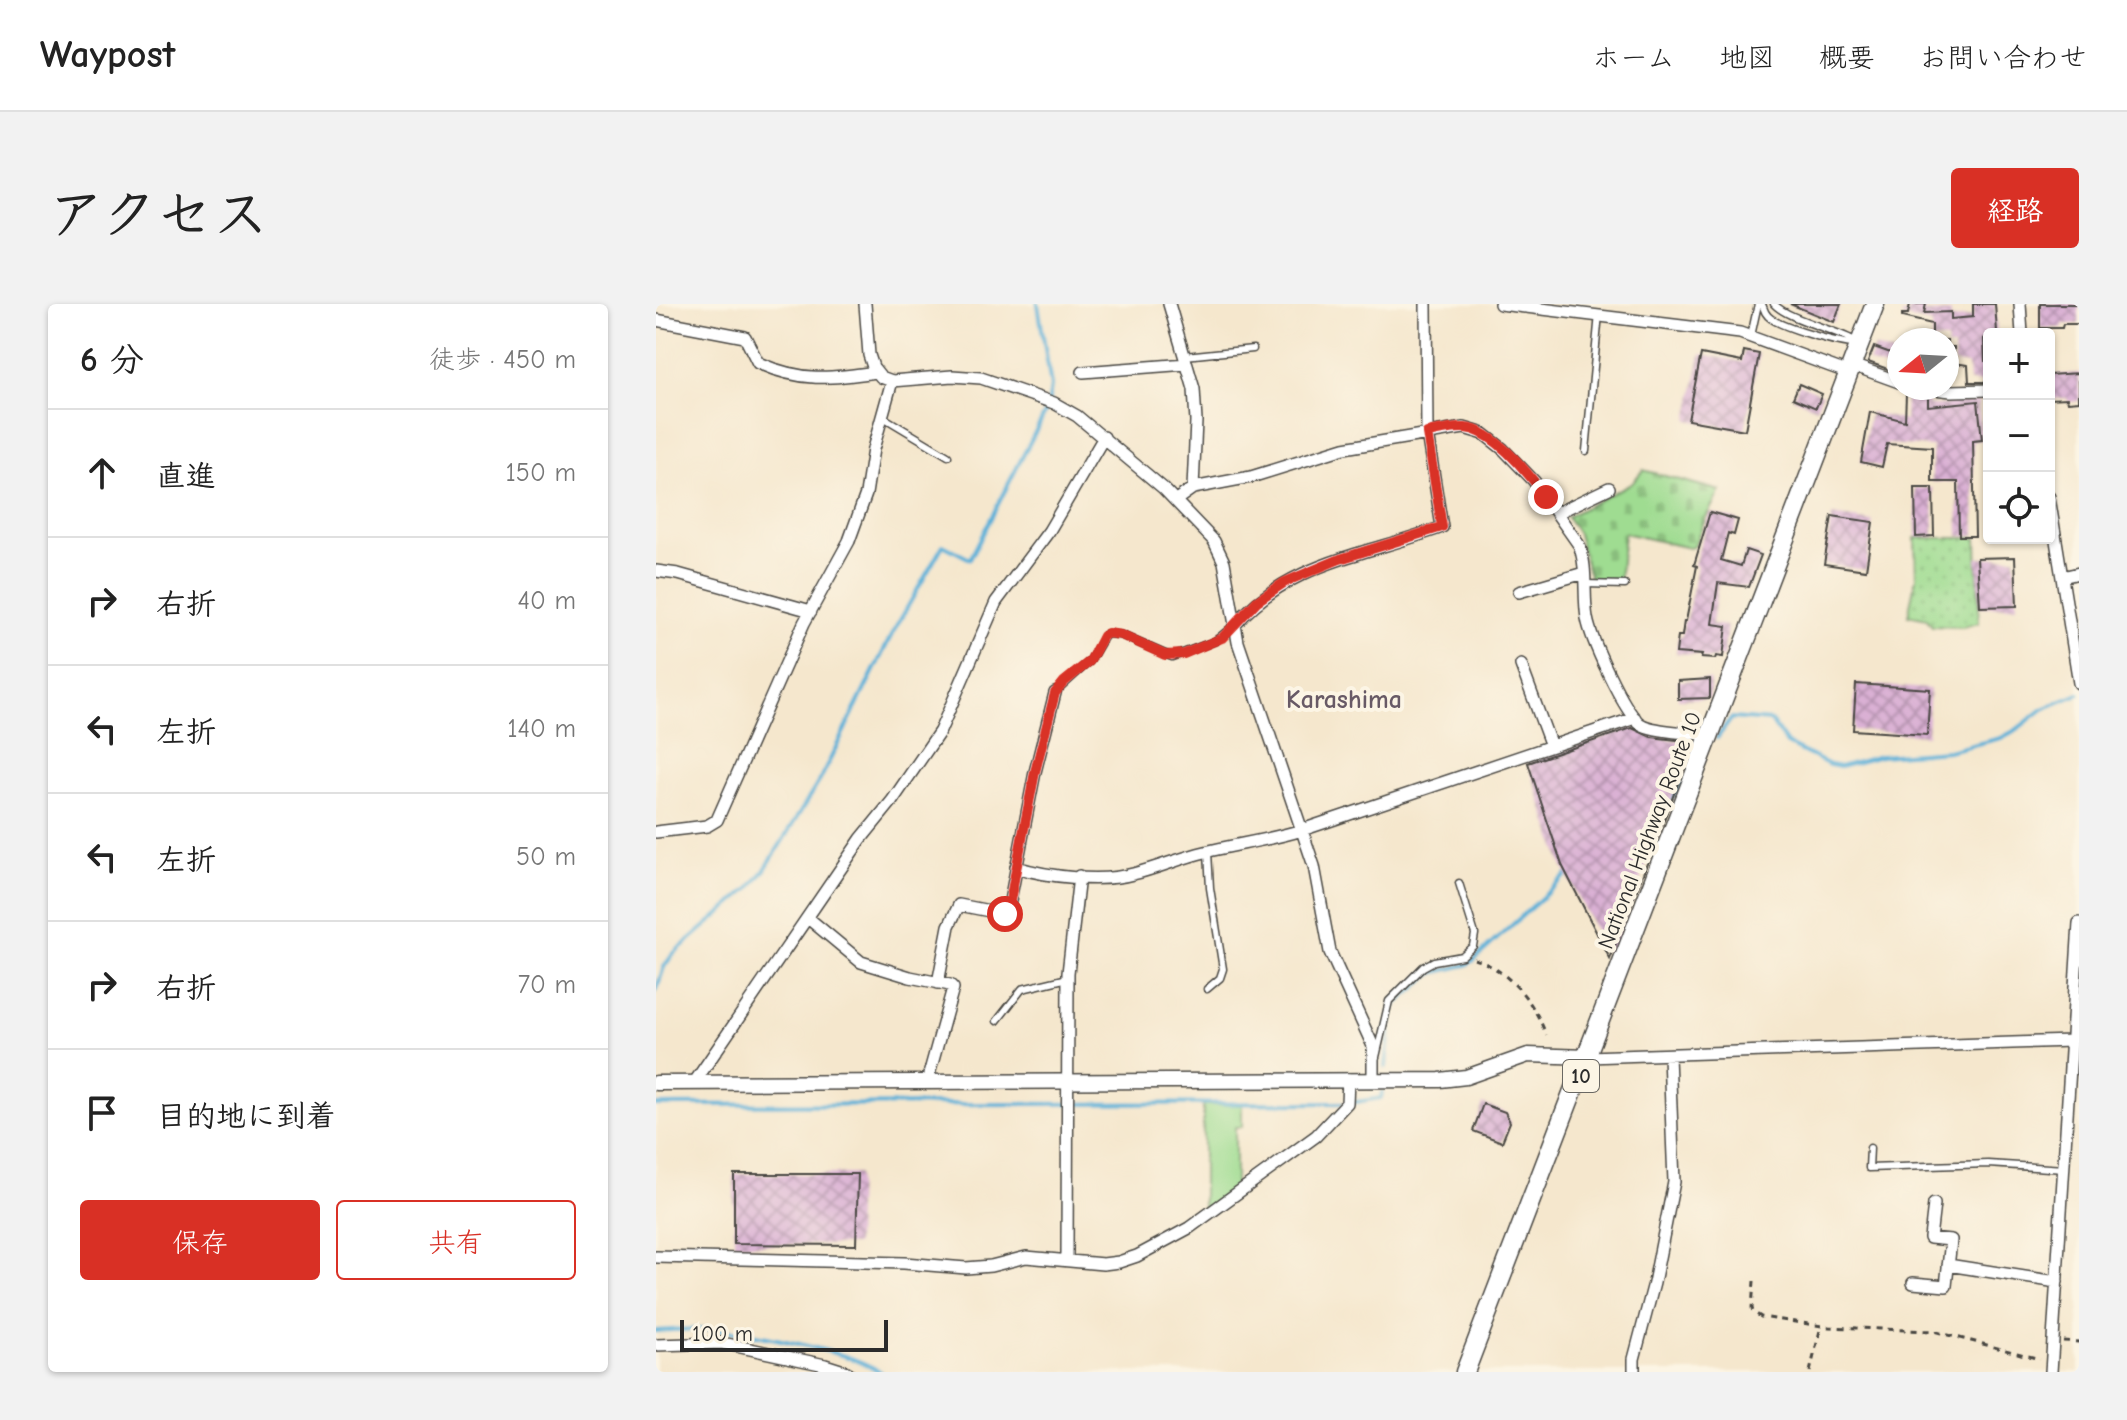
<!DOCTYPE html>
<html lang="ja">
<meta charset="utf-8">
<style>
:root{--surface:#fff;--page:#f2f2f2;--text:#222;--muted:#767676;--line:#e0e0e0;--accent:#d93025}
body{margin:0;font-family:"Comic Neue","Klee One",sans-serif;background:var(--page);color:var(--text)}
.controls{position:absolute;right:24px;top:24px;display:grid;overflow:hidden;border-radius:8px;box-shadow:0 2px 6px #0004}
.controls button{width:72px;height:72px;display:grid;place-items:center;padding:0;border:0;border-bottom:2px solid var(--line);background:var(--surface);color:var(--text);font:40px sans-serif}
.compass{position:absolute;left:1231px;top:24px;width:72px;height:72px;border-radius:50%;background:var(--surface);box-shadow:0 2px 6px #0004;rotate:252deg}
.scale{position:absolute;left:24px;bottom:20px;width:208px;box-sizing:border-box;padding-left:8px;border:4px solid #2b2b2b;border-top:0;font-size:22px;line-height:28px;white-space:nowrap;color:#2b2b2b;-webkit-text-stroke:6px #fcf5e5;paint-order:stroke}
.stop{position:absolute;width:24px;height:24px;margin:-18px;border:6px solid #d93025;border-radius:50%;background:#fff}
.stop.end{background:#d93025;border-color:#fff;box-shadow:0 2px 8px #0008}
.list{margin:0;padding:0;list-style:none}
h2{display:flex;justify-content:space-between;align-items:center;height:104px;margin:0;padding:0 32px;font-size:34px}
h2 small{font-size:26px;font-weight:400;color:var(--muted)}
.list li{display:grid;grid-template-columns:52px 1fr auto;gap:24px;align-items:center;box-sizing:border-box;height:128px;padding:0 32px;border-top:2px solid var(--line)}
.list b{display:block;font-size:30px;white-space:nowrap}
.list em{font-size:26px;font-style:normal;color:var(--muted)}
.actions{display:flex;gap:16px;padding:24px 32px}
.actions a{flex:1;padding:18px 0;border:2px solid var(--accent);border-radius:8px;text-align:center;font-size:28px;color:var(--accent)}
.actions .main{background:var(--accent);color:#fff}
.icon{flex:none;width:44px;height:44px;fill:none;stroke:currentColor;stroke-width:2;stroke-linecap:round;stroke-linejoin:round}
.map{position:relative;flex:none;width:1423px;height:1068px;overflow:hidden;border-radius:8px}
header{display:flex;align-items:center;gap:48px;box-sizing:border-box;height:112px;padding:0 40px;background:var(--surface);border-bottom:2px solid var(--line)}
header strong{font-size:38px}
nav{display:flex;gap:44px;margin-inline-start:auto;font-size:28px}
.intro{display:flex;align-items:center;justify-content:space-between;box-sizing:border-box;height:192px;padding:0 48px}
h1{margin:0;font-size:56px}
.button{padding:20px 36px;border-radius:8px;background:var(--accent);color:#fff;font-size:28px;font-weight:700}
main{display:flex;gap:48px;padding:0 48px}
aside{flex:1;background:var(--surface);border-radius:8px;box-shadow:0 2px 6px #0004}
.map>svg:first-child{display:block}
.grass{fill:url(#grass-dots);stroke:#65845e;stroke-width:2}
.cemetery{fill:url(#cemetery-stones);stroke:#65845e;stroke-width:2}
.park{fill:#9fdc91;stroke:#65845e;stroke-width:2}
.lines{fill:none;stroke-linecap:round;stroke-linejoin:round}
.stream{stroke:#5cb0d8;stroke-width:4}
.building{fill:url(#building-cross-hatch)}
.service-casing{stroke:#494743;stroke-width:9}
.minor-casing{stroke:#494743;stroke-width:14}
.tertiary-casing{stroke:#494743;stroke-width:17}
.trunk-casing{stroke:#494743;stroke-width:21}
.path{stroke:#494743;stroke-width:3;stroke-dasharray:6 6;stroke-linecap:butt}
.service{stroke:#fff;stroke-width:6}
.minor{stroke:#fff;stroke-width:11}
.tertiary{stroke:#fff;stroke-width:14}
.trunk{stroke:#fff;stroke-width:18}
.route{stroke:#d93025;stroke-width:10}
.labels{text-anchor:middle;stroke-width:8;stroke-linejoin:round;paint-order:stroke}
.shield{fill:#fcf5e5;stroke:#6a6863;stroke-width:2}
.shield-label{font-size:20px;font-weight:bold;fill:#2b2b2b}
.street-label{font-size:22px;fill:#2b2b2b;stroke:#fcf5e5}
.quarter-label{font-size:26px;font-weight:bold;fill:#685a66;stroke:#fcf5e5}
</style>
<header>
<strong>Waypost</strong>
<nav><a>ホーム</a><a>地図</a><a>概要</a><a>お問い合わせ</a></nav>
</header>
<div class="intro"><h1>アクセス</h1><a class="button">経路</a></div>
<main>
<aside>
<h2>6 分<small>徒歩 · 450 m</small></h2>
<ul class="list">
<li><svg class="icon" aria-label="ahead" viewBox="0 0 24 24"><path d="M12 20V5M6 11l6-6 6 6"/></svg><div><b>直進</b></div><em>150 m</em></li>
<li><svg class="icon" aria-label="right" viewBox="0 0 24 24"><path d="M7 20v-9h11M14 6l5 5-5 5"/></svg><div><b>右折</b></div><em>40 m</em></li>
<li><svg class="icon" aria-label="left" viewBox="0 0 24 24"><path d="M17 20v-9H6M10 6l-5 5 5 5"/></svg><div><b>左折</b></div><em>140 m</em></li>
<li><svg class="icon" aria-label="left" viewBox="0 0 24 24"><path d="M17 20v-9H6M10 6l-5 5 5 5"/></svg><div><b>左折</b></div><em>50 m</em></li>
<li><svg class="icon" aria-label="right" viewBox="0 0 24 24"><path d="M7 20v-9h11M14 6l5 5-5 5"/></svg><div><b>右折</b></div><em>70 m</em></li>
<li><svg class="icon" aria-label="arrive" viewBox="0 0 24 24"><path d="M6 21V4h12l-3 4 3 4H6"/></svg><div><b>目的地に到着</b></div></li>
</ul>
<div class="actions"><a class="main">保存</a><a>共有</a></div>
</aside>
<div class="map">
<svg width="1423" height="1068" viewBox="0 0 1423 1068">
<defs>
<pattern id="grass-dots" width="8" height="8" patternUnits="userSpaceOnUse" patternTransform="scale(2)"><rect width="8" height="8" fill="#9fdc91"/><path d="M2 2h.1M6 6h.1" fill="none" stroke="#89bd7d" stroke-width="1.8" stroke-linecap="round"/></pattern>
<pattern id="cemetery-stones" width="16" height="16" patternUnits="userSpaceOnUse" patternTransform="scale(2)"><rect width="16" height="16" fill="#9fdc91"/><path d="M2 7V4a2 2 0 0 1 4 0v3zM10 15v-3a2 2 0 0 1 4 0v3z" fill="#89bd7d"/></pattern>
<pattern id="building-cross-hatch" width="8" height="8" patternUnits="userSpaceOnUse" patternTransform="scale(2)"><rect width="8" height="8" fill="#dab0d4"/><path d="M0 0l8 8M0 8l8-8" fill="none" stroke="#b18fac"/></pattern>
</defs>
<rect width="100%" height="100%" fill="#fcf5e5"/>
<filter id="ink" filterUnits="userSpaceOnUse"><feTurbulence type="fractalNoise" baseFrequency=".0125" numOctaves="2"/><feDisplacementMap in="SourceGraphic" scale="16" xChannelSelector="R" yChannelSelector="G"/><feConvolveMatrix kernelMatrix="1 2 1 2 8 2 1 2 1" color-interpolation-filters="sRGB"/></filter>
<filter id="wash" filterUnits="userSpaceOnUse"><feTurbulence type="fractalNoise" baseFrequency=".006" numOctaves="4" result="noise"/><feDisplacementMap in="SourceGraphic" scale="32" xChannelSelector="R" yChannelSelector="G"/><feGaussianBlur stdDeviation="1.8" result="paint"/><feColorMatrix in="noise" values="0 0 0 0 0 0 0 0 0 0 0 0 0 0 0 0 0 1.4 0 .05"/><feComposite in="paint" operator="in"/></filter>
<g filter="url(#wash)">
<rect width="100%" height="100%" fill="#f5e7cd"/>
<!-- grass -->
<path class="grass" d="M1259,234H1321L1323,319L1306,323L1276,322L1271,315L1252,311L1260,274Z"/>
<!-- cemetery -->
<path class="cemetery" d="M987,166L1064,187L1049,215L1038,242L1033,244L968,229L963,276L934,274L922,230L911,213L977,178Z"/>
<!-- park -->
<path class="park" d="M586,800V823H579V885L547,909V801Z"/>
<g class="lines">
<!-- stream -->
<path class="stream" d="M1061,434L1076,414L1115,417L1131,440L1174,461L1184,463L1224,452L1292,447L1345,434L1360,426L1387,405L1423,390
M1015,495L1027,479
M0,687L8,663L17,650L94,584L108,567L164,476L236,330L287,241L314,255L392,103L395,82L382,0
M730,763L736,707L739,701L777,669L810,661L818,656L915,567
M694,799L725,794L726,788
M0,801L685,799
M0,1027C56,1023 88,1027 143,1040C172,1047 199,1053 225,1068"/>
</g>
<g id="blocks">
<!-- building -->
<path class="building" d="M1134,0H1185L1178,18Z
M1254,0H1270L1268,9L1295,8V15L1317,13V0H1339L1341,28L1333,30L1328,35L1329,57H1333V78H1313L1312,61L1298,59V43H1291V36H1276V20L1246,13V10H1252Z
M1384,0H1423V20H1407L1406,24H1384Z
M1218,43L1243,52V69L1212,58Z
M1088,47L1103,50L1089,126L1032,116L1045,50L1086,58Z
M1423,69V97L1412,98L1411,94L1393,95V71Z
M1143,80L1166,90L1160,104L1137,94Z
M1250,90L1272,93V102L1322,97L1326,136L1317,137L1319,232H1303L1302,178H1276V143L1231,140L1226,163L1205,158L1214,108L1249,117Z
M1259,184H1277L1278,232L1260,233Z
M1054,208L1082,216L1078,231L1072,229L1065,256L1085,262L1090,246L1105,251L1093,283L1062,279L1056,320L1071,322L1067,353L1060,352L1059,355L1045,354L1046,351L1020,349L1022,332H1026L1028,317H1030L1041,262L1038,261Z
M1176,212L1217,218L1210,266L1168,260Z
M1359,253L1361,302L1324,303L1321,254Z
M1054,375V394L1022,395V377Z
M1200,380L1274,385L1271,431L1197,426Z
M976,424L995,433L1038,438L954,655L906,561L872,459Z
M827,800L849,808L854,818L846,838L817,827Z
M78,870H202L200,941L78,940Z"/>
</g>
</g>
<g filter="url(#ink)">
<use href="#blocks" fill-opacity="0" stroke="#494743" stroke-width="2"/>
<g class="lines">
<defs>
<path id="service" d="M1106,0C1108,5 1108,8 1112,12C1122,23 1184,40 1200,40
M1118,0C1133,16 1179,25 1201,38
M1095,32L1102,0
M529,52L597,45
M227,113L292,152
M930,147L943,10
M929,280L969,281
M399,389L434,357L450,330L465,331L516,353L559,337L577,322
M551,685L564,674L567,665L554,584L552,548
M341,717L366,685L412,674
M720,753L733,697L767,663L778,657L806,652L817,642L819,630L803,579
M1214,844L1213,864L1332,860L1408,865"/>
<path id="minor" d="M209,0L213,51L217,63L225,73L236,77L296,72L325,74L398,99L421,112L507,184L558,237L568,258L582,338L658,562L674,648L717,742V776
M513,0L538,85L540,117L537,184
M844,0L1084,29L1193,69
M1364,0L1366,30
M0,16L89,33L102,59C146,78 173,75 220,68
M1196,61L1243,78
M427,68L531,60
M1270,84L1295,87L1333,86
M1393,193L1423,379
M520,196L537,184L595,173L688,144L808,124L828,130L847,145L878,177L923,241C932,264 927,290 931,314C935,336 967,405 983,419C993,427 1042,431 1055,429
M901,209L953,184
M0,267L22,270L155,307
M1406,273L1423,269
M863,288L928,269
M578,322C632,257 712,251 786,223L771,129L770,0
M865,361L895,442
M0,528L51,522L61,516L148,319L193,237L210,190L217,145L236,77
M360,563C392,573 445,579 477,570C502,564 524,554 549,548C581,540 614,536 646,526L979,414
M152,614L205,658L254,673L294,681L297,684L271,778
M282,679L293,622L303,601L349,610L352,607L379,468L399,389
M932,753L1416,737
M38,779L205,535L236,497L284,427L340,298L393,227L448,133
M0,953L248,959L310,964L335,962L370,953L447,960L463,958L481,952L533,924L660,832L691,799L692,775
M411,955L412,669L423,572
M1292,961L1401,978
M1257,979L1290,982L1295,936L1274,934L1278,900
M0,1041L66,1039L169,1061L191,1068
M978,1068V1055L998,979L1018,878L1013,752
M1395,1068L1423,619"/>
<path id="tertiary" d="M0,779L784,776L810,773L872,751L932,753"/>
<path id="trunk" d="M809,1068L1219,0"/>
</defs>
<!-- service casing -->
<use href="#service" class="service-casing"/>
<!-- minor casing -->
<use href="#minor" class="minor-casing"/>
<!-- tertiary casing -->
<use href="#tertiary" class="tertiary-casing"/>
<!-- trunk casing -->
<use href="#trunk" class="trunk-casing"/>
<!-- path -->
<path class="path" d="M818,655C852,665 879,699 890,731
M1098,977L1096,1004L1097,1008L1105,1013L1173,1023L1277,1027L1384,1055
M1407,1037L1423,1038
M1154,1068L1165,1022"/>
<!-- service -->
<use href="#service" class="service"/>
<!-- minor -->
<use href="#minor" class="minor"/>
<!-- tertiary -->
<use href="#tertiary" class="tertiary"/>
<!-- trunk -->
<use href="#trunk" class="trunk"/>
</g>
</g>
<g class="lines" filter="url(#ink)">
<!-- route -->
<path class="route" d="M349,610L352,607L379,468L399,389L408,378L434,357L447,332L452,329L465,331L509,351L528,350L566,334L601,297L629,278L684,255L786,223L771,129C783,127 796,123 809,124C839,126 873,170 890,193"/>
</g>
<g class="labels">
<!-- shield labels -->
<rect class="shield" x="907" y="756" width="36" height="32" rx="6"/>
<g class="shield-label">
<text x="925" y="779">10</text>
</g>
<!-- street labels -->
<g class="street-label">
<text transform="translate(993 526) rotate(-69)" y="8">National Highway Route 10</text>
</g>
<!-- quarter labels -->
<g class="quarter-label">
<text x="688" y="404">Karashima</text>
</g>
</g>
</svg>
<div class="controls">
<button>+</button>
<button>−</button>
<button><svg class="icon" aria-label="locate" viewBox="0 0 24 24"><circle cx="12" cy="12" r="6"/><path d="M12 2v4M12 18v4M2 12h4M18 12h4"/></svg></button>
</div>
<svg class="compass" viewBox="-18 -18 36 36"><path d="M0-13l5 13h-10z" fill="#e53935"/><path d="M0 13l5-13h-10z" fill="#767676"/></svg>
<div class="scale">100 m</div>
<div class="stop" style="left:349px;top:610px"></div>
<div class="stop end" style="left:890px;top:193px"></div>
</div>
</main>
